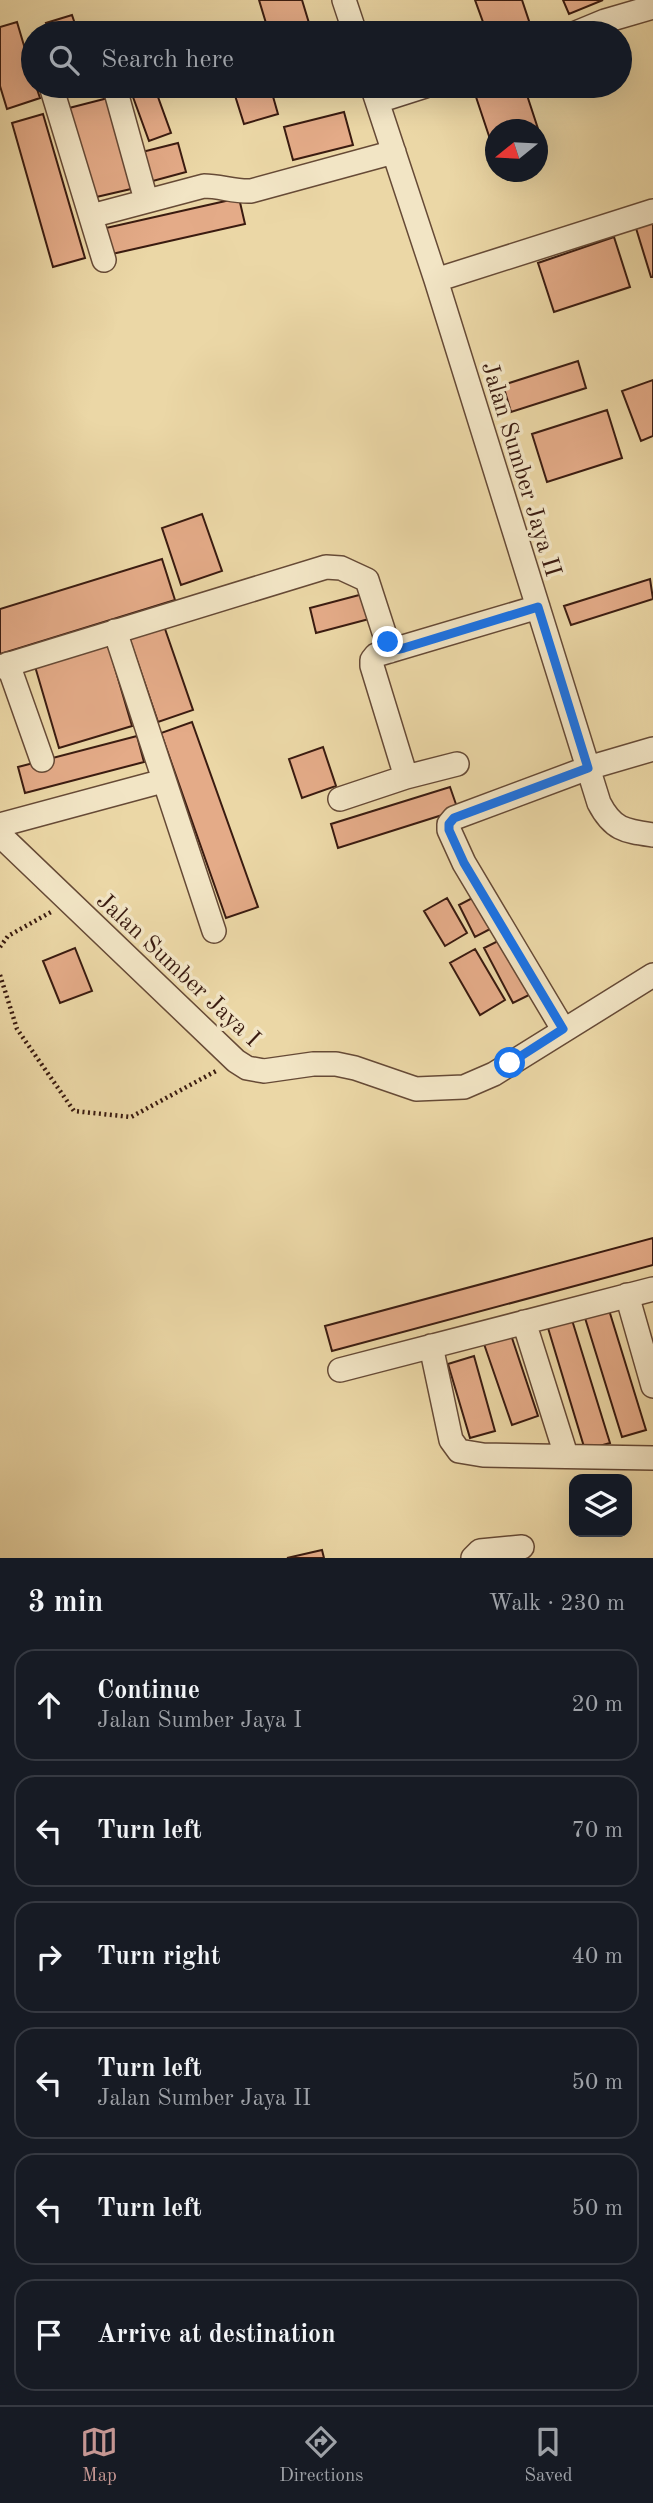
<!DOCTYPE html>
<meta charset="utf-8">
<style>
:root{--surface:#171b24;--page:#242831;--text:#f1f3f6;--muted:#9ea1a6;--line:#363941;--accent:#c59692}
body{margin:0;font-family:"Old Standard TT",serif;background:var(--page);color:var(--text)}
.controls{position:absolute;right:21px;bottom:21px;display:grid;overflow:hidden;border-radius:14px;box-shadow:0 7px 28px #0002}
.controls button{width:63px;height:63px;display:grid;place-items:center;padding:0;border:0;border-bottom:2px solid var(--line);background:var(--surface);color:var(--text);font:35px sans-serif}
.compass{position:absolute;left:485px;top:119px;width:63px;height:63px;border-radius:50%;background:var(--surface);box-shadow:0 7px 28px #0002;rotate:252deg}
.stop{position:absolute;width:21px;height:21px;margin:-16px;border:5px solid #1a73e8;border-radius:50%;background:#fff}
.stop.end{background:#1a73e8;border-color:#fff;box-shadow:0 2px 7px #0008}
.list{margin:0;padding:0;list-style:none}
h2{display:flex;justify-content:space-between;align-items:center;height:91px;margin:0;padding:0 28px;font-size:30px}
h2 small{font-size:23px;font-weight:400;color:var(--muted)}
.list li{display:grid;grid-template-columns:46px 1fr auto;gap:21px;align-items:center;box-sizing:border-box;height:112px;margin:0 14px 14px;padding:0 14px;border:2px solid var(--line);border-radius:21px}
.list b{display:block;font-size:26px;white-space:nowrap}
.list p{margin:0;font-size:23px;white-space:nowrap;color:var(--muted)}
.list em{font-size:23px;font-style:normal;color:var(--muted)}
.icon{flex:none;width:38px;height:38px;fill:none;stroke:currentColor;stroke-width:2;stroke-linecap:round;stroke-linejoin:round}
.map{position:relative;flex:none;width:653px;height:1558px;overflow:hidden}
.search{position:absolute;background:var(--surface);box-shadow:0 7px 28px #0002;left:21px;right:21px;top:21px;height:77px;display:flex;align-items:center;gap:18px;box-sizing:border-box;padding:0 24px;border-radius:38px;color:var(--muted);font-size:26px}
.sheet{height:847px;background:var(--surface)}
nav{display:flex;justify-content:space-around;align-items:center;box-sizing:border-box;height:98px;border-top:2px solid var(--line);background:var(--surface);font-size:19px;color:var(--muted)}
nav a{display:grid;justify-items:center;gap:4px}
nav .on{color:var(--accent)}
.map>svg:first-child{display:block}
.building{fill:#e4ab88;stroke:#3a1b10;stroke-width:2}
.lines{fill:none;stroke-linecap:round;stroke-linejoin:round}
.street-casing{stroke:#664a36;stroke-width:26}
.path{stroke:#3a1b10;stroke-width:4.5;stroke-dasharray:2 3.5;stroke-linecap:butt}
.street{stroke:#f2e5c5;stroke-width:23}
.route{stroke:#1a73e8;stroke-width:9}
.labels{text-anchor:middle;stroke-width:7;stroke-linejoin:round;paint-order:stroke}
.street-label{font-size:24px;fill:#3a1b10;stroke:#f2e5c5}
</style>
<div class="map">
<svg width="653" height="1558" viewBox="0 0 653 1558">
<rect width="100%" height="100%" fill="#ebd7a6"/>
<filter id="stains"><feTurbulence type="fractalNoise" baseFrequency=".00286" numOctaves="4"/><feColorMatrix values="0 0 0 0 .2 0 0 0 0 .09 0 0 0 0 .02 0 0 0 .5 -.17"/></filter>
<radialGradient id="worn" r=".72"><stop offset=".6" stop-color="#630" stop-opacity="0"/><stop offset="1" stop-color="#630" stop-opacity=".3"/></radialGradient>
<!-- building -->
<path class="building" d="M259,0H302L312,33H269Z
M475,0H522L533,33H487Z
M563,0H603L569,14Z
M72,15L78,33H50L46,23Z
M17,22L33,76V86H36L40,98L7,109L0,86V27Z
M129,86H154L171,133L149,141Z
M232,86H270L278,114L244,124Z
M491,86H524L545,150L538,152V130H496V157L474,91Z
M108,98L131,189L92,198L69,108Z
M344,112L353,145L293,160L284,127Z
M43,114L85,258L53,267L12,123Z
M178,143L186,172L149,182L142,152Z
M239,198L245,224L112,254L106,228Z
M653,220V277H651L635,225Z
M614,237L630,287L554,312L538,263Z
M578,361L586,388L511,412L503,385Z
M653,380V436L641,441L622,391Z
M607,410L622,458L547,482L532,434Z
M202,514L222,571L181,585L162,528Z
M162,559L175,600L0,654V609Z
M650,579L653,599L571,625L564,606Z
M363,594L369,619L316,633L310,608Z
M164,626L193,710L158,722L129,637Z
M107,641L132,726L59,748L34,663Z
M192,722L258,907L226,918L161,733Z
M137,736L144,762L25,793L18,767Z
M323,747L336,786L302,798L289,759Z
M450,787L458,810L338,848L331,824Z
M478,895L494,927L475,937L459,905Z
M447,898L467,933L445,946L424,911Z
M502,939L531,994L513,1003L484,948Z
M75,948L92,991L60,1003L43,961Z
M475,949L505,1000L480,1015L450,963Z
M653,1238V1265L332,1351L325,1326Z
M609,1310L646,1430L622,1437L585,1318Z
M572,1320L610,1443L585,1450L548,1328Z
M511,1335L538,1416L512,1425L484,1344Z
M474,1356L495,1431L470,1438L448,1364Z
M322,1550L324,1558H287Z"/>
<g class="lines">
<defs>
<path id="street" d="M344,0L355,33
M576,33L605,21L653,7
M51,86L104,260
M372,86L436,280L599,803C613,830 625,831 653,835
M116,92L146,200
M378,101L425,86
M91,216L204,186C220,186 235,192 251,191L394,152
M436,280L653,211
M115,631L214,931
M8,664L42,760
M0,667L326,567L341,568L367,580L390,651
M457,764L406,777L372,666V660L376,655L538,607
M340,799L406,777
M0,825L163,781
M0,835L236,1061L247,1068L264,1071L313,1064H336L355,1068L416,1089L464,1087L494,1074L653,975
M563,1029L464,863L449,830V824L454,818L588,768L653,749
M627,1295L653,1386
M524,1322L566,1455
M431,1346L451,1440L459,1451L483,1455L653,1458
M340,1370L653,1289
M473,1558L480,1551L522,1547"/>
</defs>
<!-- street casing -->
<use href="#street" class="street-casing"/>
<!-- path -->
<path class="path" d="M0,947L8,936L51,912
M0,975L17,1029L74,1111L131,1117L216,1071"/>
<!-- street -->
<use href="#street" class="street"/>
</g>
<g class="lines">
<!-- route -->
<path class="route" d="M388,642L390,651L404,648L538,607L588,768L454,818L449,824V830L464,863L563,1029L510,1063"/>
</g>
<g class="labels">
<!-- street labels -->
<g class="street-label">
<text transform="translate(522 469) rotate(73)" y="8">Jalan Sumber Jaya II</text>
<text transform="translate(179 969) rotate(43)" y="8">Jalan Sumber Jaya I</text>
</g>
</g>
<rect width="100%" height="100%" filter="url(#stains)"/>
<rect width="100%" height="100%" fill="url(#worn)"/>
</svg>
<div class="controls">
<button><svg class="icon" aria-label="layers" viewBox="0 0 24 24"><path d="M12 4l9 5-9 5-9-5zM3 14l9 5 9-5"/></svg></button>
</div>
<svg class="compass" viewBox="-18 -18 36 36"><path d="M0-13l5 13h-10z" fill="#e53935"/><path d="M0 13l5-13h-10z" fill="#9ea1a6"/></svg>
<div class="stop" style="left:510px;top:1063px"></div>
<div class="stop end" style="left:388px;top:642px"></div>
<div class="search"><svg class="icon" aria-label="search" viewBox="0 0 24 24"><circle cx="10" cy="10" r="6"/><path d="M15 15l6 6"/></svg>Search here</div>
</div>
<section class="sheet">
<h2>3 min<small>Walk · 230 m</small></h2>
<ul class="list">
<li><svg class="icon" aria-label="ahead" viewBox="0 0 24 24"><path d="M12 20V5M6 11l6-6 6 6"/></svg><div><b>Continue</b><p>Jalan Sumber Jaya I</p></div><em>20 m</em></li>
<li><svg class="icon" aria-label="left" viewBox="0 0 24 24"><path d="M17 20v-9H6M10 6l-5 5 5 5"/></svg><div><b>Turn left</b></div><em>70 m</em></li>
<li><svg class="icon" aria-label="right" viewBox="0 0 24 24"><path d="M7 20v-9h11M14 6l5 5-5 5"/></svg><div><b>Turn right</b></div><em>40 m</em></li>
<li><svg class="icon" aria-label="left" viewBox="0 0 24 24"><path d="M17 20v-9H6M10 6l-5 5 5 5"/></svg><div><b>Turn left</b><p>Jalan Sumber Jaya II</p></div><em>50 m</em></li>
<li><svg class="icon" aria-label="left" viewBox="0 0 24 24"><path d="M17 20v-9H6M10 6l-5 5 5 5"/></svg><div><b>Turn left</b></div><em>50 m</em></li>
<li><svg class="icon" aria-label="arrive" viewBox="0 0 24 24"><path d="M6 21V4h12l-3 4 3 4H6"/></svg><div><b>Arrive at destination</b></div></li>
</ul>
</section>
<nav>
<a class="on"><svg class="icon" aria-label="map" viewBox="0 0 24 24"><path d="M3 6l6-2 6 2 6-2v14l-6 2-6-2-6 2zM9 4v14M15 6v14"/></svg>Map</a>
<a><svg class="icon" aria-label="directions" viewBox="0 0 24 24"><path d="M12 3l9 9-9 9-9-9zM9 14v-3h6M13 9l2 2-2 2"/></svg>Directions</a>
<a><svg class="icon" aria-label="saved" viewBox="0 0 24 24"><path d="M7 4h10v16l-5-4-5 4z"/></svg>Saved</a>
</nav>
